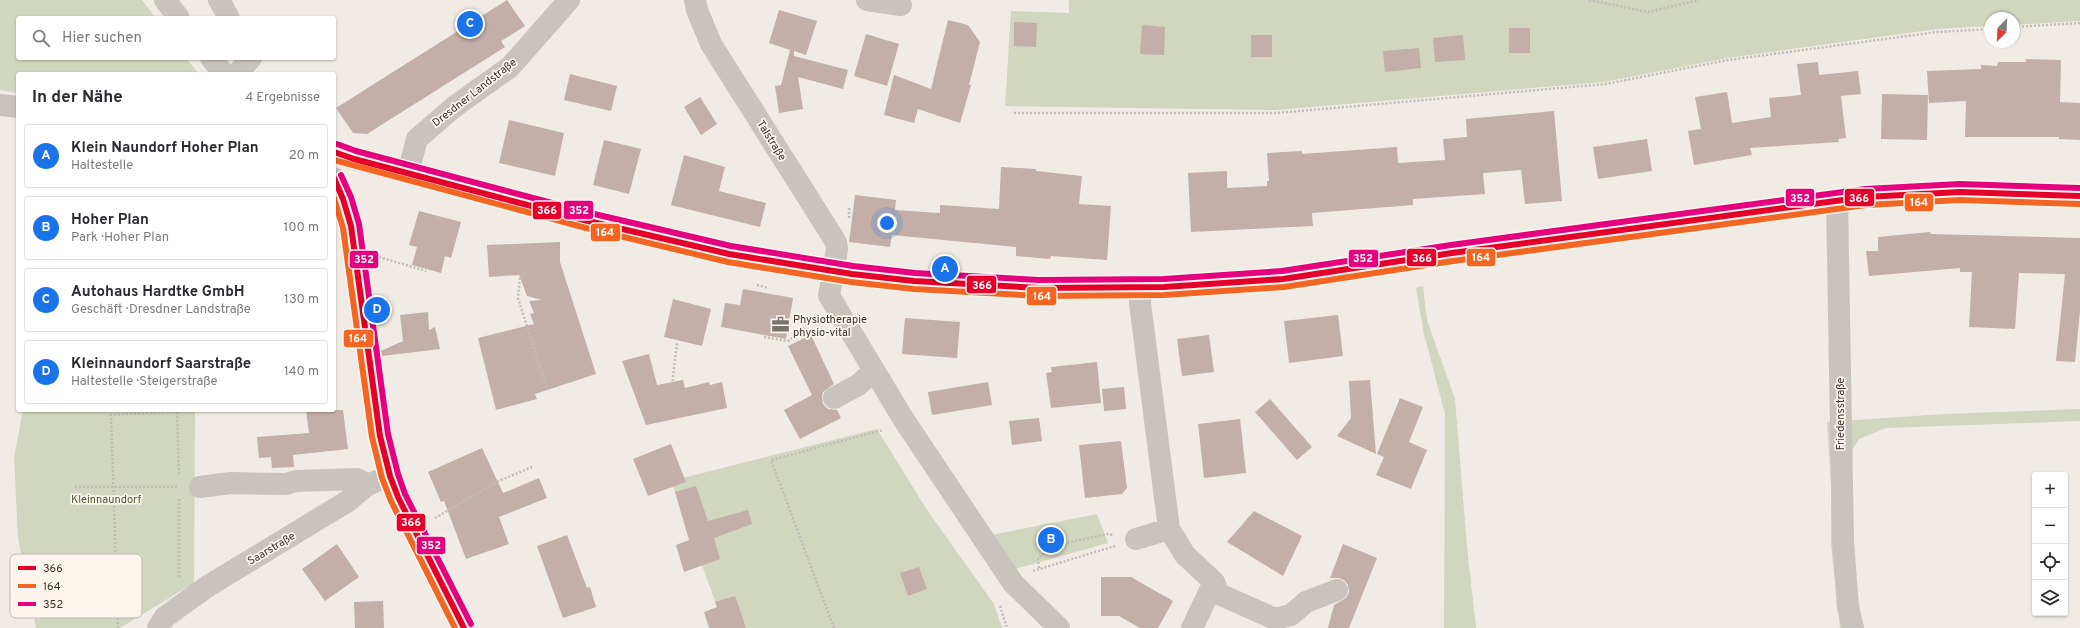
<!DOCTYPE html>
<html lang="de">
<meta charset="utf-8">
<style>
:root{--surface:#fff;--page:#f7f7f7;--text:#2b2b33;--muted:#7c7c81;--line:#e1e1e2;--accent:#1a73e8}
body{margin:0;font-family:Overpass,sans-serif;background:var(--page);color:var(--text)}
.controls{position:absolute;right:12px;bottom:12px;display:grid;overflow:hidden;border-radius:4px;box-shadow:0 1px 3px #0004}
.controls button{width:36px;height:36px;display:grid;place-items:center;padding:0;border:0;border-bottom:1px solid var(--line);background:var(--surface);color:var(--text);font:20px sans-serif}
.compass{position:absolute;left:1984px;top:12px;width:36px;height:36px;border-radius:50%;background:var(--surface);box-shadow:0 1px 3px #0004;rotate:204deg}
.you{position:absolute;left:887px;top:223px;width:14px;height:14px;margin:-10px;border:3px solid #fff;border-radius:50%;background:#1a73e8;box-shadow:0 0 0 6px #1a73e833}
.badge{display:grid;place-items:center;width:26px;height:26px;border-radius:50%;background:var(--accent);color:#fff;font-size:13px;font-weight:700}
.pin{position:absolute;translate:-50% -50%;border:2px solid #fff;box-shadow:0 1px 4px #0006}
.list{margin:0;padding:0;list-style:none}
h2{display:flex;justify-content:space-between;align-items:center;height:52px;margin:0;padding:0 16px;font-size:17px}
h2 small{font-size:13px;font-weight:400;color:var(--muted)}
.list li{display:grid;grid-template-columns:26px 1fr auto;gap:12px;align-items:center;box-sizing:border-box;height:64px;margin:0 8px 8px;padding:0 8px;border:1px solid var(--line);border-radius:4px}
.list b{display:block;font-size:15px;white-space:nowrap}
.list p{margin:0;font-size:13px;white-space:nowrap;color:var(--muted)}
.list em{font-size:13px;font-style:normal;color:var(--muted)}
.icon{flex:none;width:22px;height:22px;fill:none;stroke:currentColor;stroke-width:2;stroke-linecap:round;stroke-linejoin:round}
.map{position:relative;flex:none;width:2080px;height:628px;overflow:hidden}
.search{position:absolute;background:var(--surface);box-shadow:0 1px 3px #0004;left:16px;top:16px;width:320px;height:44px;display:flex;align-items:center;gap:10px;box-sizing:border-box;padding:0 14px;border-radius:4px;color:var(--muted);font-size:15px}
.panel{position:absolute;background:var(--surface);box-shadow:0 1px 3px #0004;left:16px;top:72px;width:320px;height:340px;border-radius:4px}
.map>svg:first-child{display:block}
.green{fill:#d1d6bf}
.building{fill:#c3afa7}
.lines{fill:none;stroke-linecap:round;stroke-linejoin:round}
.path{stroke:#c2bbb6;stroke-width:2.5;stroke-dasharray:2 2;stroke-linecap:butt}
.minor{stroke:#c9c3be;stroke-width:22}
.bus-1-casing{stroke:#fbf5ee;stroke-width:9}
.bus-2-casing{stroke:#fbf5ee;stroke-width:9}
.bus-3-casing{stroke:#fbf5ee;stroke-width:9}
.bus-1{stroke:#e4002b;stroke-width:6}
.bus-2{stroke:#f26522;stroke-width:6}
.bus-3{stroke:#e5007d;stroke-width:6}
.labels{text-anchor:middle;stroke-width:3.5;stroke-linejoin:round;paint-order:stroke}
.street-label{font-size:11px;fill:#3b302b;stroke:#fbf5ee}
.poi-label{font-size:11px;fill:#3b302b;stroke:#fbf5ee;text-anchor:start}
.park-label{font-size:11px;fill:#4a5a2e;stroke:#fbf5ee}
.key{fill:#fbf5ee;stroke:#c1bab4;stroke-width:1}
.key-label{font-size:11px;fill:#3b302b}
.line-badge{stroke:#fbf5ee;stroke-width:1.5}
.badge-label{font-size:11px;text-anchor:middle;font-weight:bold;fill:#fff}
</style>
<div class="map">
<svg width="2080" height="628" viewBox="0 0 2080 628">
<rect width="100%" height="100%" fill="#f0ebe5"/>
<!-- green -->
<path class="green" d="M0,0H142L156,18H18V58H186L199,74H18V93L0,90Z
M1069,0H2080V21L2014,25V18H1990V26L1937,29L1728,58L1604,82L1277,110L1005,106L1011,11L1069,13Z
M1423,286L1427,320L1455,399L1467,547L1476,628H1444L1445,414L1424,334L1416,288Z
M2080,409V421L1886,428L1859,439L1850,454L1852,549L1862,628H1840L1831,545V486L1827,422L1944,414Z
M23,410H195L194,583L120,628H36L18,538L14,458Z
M877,429L927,510L994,604L1002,628H725L671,481Z
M1097,514L1108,543L1015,569L991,535Z"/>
<!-- building -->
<path class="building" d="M507,0L525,26L501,41L505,47L367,134L353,133L336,108Z
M779,10L817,21L806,55L794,51V56L848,70L843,89L798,77L803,109L779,113L775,86L781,85L790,50L769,43Z
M948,20L968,25L980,42L969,85H971L960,123L918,109L914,123L884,115L894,75L931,89Z
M1014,22L1037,23L1036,47L1014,46Z
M1142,25L1165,27L1164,55L1140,54Z
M1509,28H1530V53H1509Z
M866,34L899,44L887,86L854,76Z
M1251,35H1272V57H1251Z
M1463,35L1465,60L1435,62L1433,38Z
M1419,48L1421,68L1385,72L1383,51Z
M2026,59L2061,60L2060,102L2080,103V140L2059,139V137H1965L1966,101L1929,103L1927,71L1981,69V65L1997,66L1998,62H2026Z
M1818,62L1819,75L1858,71L1861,94L1841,96L1846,138L1838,139L1839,142L1750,148L1752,155L1694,165L1688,131L1701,129L1695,97L1727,92L1732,123L1771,117L1769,98L1801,95L1797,64Z
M570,74L617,86L611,111L564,100Z
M1882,94L1928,95L1927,140L1881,139Z
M700,97L717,124L701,135L684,107Z
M1554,111L1562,201L1525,204L1521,170L1483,173L1485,194L1413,199V205L1312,213L1313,226L1191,232L1188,173L1227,171V188L1267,186V181H1269L1267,153L1302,151V154L1397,147L1398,163L1445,160L1443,139L1467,137L1466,119Z
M509,120L564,133L555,176L499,163Z
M1647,139L1652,171L1598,179L1593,147Z
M604,140L641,149L629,194L593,185Z
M684,155L725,167L719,191L766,203L760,227L671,205Z
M1001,167L1036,169V171L1082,176L1079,204L1111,206L1107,260L1051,256L1050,259L1016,256V247L892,235L890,247L849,242L855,195L896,200L895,210L940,213V205L999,209Z
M419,211L461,222L451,258L445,256L441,273L412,265L417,247L409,245Z
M1930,232L1931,234L2080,238V310L2075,362L2056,361L2065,274L2019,273L2015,329L1969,327L1972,272H1960V268L1869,276L1866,251H1878V237Z
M560,242V262L596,374L535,394L537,399L496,410L478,338L534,324L530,314L534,313L529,301L542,300L527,296L519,275L489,277L487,245Z
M743,289L793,298L786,339L721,327L725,303L740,305Z
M673,299L711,309L702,346L664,337Z
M428,312L429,330L435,327L440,349L382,356L381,351L403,341L400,315Z
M1338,315L1343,356L1289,363L1284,321Z
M905,318L960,322L957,358L902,354Z
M811,335L834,384L823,392L822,397L823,404L828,409L837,410L841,418L800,439L784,410L812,395L788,346Z
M1209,335L1214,372L1182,376L1177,339Z
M649,354L657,385L683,380L685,388L709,382L710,385L722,382L727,408L646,425L622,361Z
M1097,362L1101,403L1051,408L1046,373L1052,372L1051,367Z
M1370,380L1376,454L1337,436L1351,418L1349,381Z
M988,382L992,405L932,415L928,392Z
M1124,387L1126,409L1104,411L1102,389Z
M1400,398L1423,407L1409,442L1427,450L1411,489L1376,475L1384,457L1377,454Z
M1270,399L1312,447L1297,460L1255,412Z
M306,410H343L348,449L293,455L294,467L272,468L271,457L259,458L257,437L309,433Z
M1039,418L1042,441L1012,445L1009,421Z
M1240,419L1246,473L1204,478L1198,424Z
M1121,441L1127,488L1122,494L1085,498L1079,445Z
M671,444L686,482L648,496L633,459Z
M482,448L503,493L539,478L547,498L499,517L509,544L466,559L444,501L441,502L428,472Z
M696,486L708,521L748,510L752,524L714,538L720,559L684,572L676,545L689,540L675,492Z
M1254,511L1302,536L1283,576L1227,542Z
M567,535L587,588L590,587L596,607L563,618L537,546Z
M337,544L359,577L325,601L302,569Z
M1343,544L1377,558L1349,628H1328L1334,605L1346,598L1349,592L1348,585L1344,580L1339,578H1330Z
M919,567L927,589L908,596L900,573Z
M1101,577H1131L1173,601L1158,628H1140L1119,616H1101Z
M735,596L746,628H709L704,612L717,607L715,602Z
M383,601L384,628H355L354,602Z"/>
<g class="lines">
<!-- path -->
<path class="path" d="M1589,0L1648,12L1699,0
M2014,27L2080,23
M1014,113H1277L1605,84L1728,60L1937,32L1990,29
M849,218V208
M379,257L426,271
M526,273L520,277L518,298L547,389
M757,285L768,288
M764,337L788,341L804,330L808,321L815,317
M672,385L677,343
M75,487H177
M179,499V578
M435,518L499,481L532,467
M1039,568L1038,558L1053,546L1107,534L1113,535
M1033,571L1115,546
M1000,606L1007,628
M118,628L111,415L177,411L179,476
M834,628L771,460L883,430"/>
<!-- minor -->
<path class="minor" d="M165,0L179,18
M219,0L229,18
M695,0L697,10L711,44L836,242L837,249L829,296L834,304L904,420L1013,583L1059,628
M867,0L901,5
M211,58L224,74
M237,74L251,58
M0,105L18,107
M334,152L354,159C479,190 603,228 729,254C892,287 1061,295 1226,284C1302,279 1377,264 1452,253C1539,241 1626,230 1713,218C1771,210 1829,199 1887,195C1952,190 2016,193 2080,196
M408,173L417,139L454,107L510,67L569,0
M334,178L343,199L351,226L380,436L390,476L398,497L464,628
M1837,200L1843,541L1848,607L1853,628
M1140,288V303L1169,529L1185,555L1214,582
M834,398L858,385L874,371
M200,487L231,483L286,484L296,481L357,479L367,485
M1136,539L1169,529
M158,628L165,617L208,586L348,501L367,485L390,476
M1192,628L1214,582L1219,594L1275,619L1291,615L1306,602L1337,590"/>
<defs>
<path id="bus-1" d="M334,152L354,159L588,221L729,254L852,274L914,281L1039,288L1164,287L1283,279L1452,253L1865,197L1960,192L2080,196
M334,178L343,199L351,226L380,436L390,476L398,497L464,628"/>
<path id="bus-2" d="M334,160L586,228L728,262L851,282L914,289L1039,296L1164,295L1284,287L1453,261L1866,205L1960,200L2080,204
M334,198L343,228L372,437L382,478L391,501L455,628"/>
<path id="bus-3" d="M337,144L356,151L590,213L731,246L853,266L915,273L1039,280L1164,279L1282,271L1451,245L1865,189L1960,184L2080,188
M341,175L351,197L359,224L388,434L398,474L405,494L471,624"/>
</defs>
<!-- bus-1 casing -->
<use href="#bus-1" class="bus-1-casing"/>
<!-- bus-2 casing -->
<use href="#bus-2" class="bus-2-casing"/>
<!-- bus-3 casing -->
<use href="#bus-3" class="bus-3-casing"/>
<!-- bus-1 -->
<use href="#bus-1" class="bus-1"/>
<!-- bus-2 -->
<use href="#bus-2" class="bus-2"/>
<!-- bus-3 -->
<use href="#bus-3" class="bus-3"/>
</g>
<!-- icons -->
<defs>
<symbol id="office-bare" viewBox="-9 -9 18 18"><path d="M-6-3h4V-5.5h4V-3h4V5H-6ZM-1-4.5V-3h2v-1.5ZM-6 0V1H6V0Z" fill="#7a716c" stroke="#fbf5ee" stroke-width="2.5" paint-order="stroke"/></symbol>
</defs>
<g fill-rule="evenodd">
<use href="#office-bare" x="768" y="312" width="25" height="25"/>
</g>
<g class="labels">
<!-- street labels -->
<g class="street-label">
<text transform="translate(474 92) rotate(-38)" y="4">Dresdner Landstraße</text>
<text transform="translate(772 140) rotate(58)" y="4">Talstraße</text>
<text transform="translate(1840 414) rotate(-90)" y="4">Friedensstraße</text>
<text transform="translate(271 548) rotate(-31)" y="4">Saarstraße</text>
</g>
<!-- poi labels -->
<g class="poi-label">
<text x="793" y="323">Physiotherapie<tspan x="793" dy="13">physio-vital</tspan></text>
</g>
<!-- park labels -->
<g class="park-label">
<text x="106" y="503">Kleinnaundorf</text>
</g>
</g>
<!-- legend -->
<rect x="10" y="554" width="132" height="64" rx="6" class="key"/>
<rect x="18" y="566" width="18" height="4" fill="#e4002b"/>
<rect x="18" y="584" width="18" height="4" fill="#f26522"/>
<rect x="18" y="602" width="18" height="4" fill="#e5007d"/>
<g class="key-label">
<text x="43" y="572">366</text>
<text x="43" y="590">164</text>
<text x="43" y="608">352</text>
</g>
<g class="line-badge">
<rect x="1785" y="188" width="30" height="19" rx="4" fill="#e5007d"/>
<rect x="1844" y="188" width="31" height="19" rx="4" fill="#e4002b"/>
<rect x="1904" y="193" width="30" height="19" rx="4" fill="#f26522"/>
<rect x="563" y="200" width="31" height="20" rx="4" fill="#e5007d"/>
<rect x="532" y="201" width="30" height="19" rx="4" fill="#e4002b"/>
<rect x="590" y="223" width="31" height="19" rx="4" fill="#f26522"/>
<rect x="1466" y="248" width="30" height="19" rx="4" fill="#f26522"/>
<rect x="1406" y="248" width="31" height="19" rx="4" fill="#e4002b"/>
<rect x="1348" y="249" width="31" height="19" rx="4" fill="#e5007d"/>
<rect x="349" y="250" width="30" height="19" rx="4" fill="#e5007d"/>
<rect x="966" y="275" width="31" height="19" rx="4" fill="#e4002b"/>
<rect x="1026" y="286" width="31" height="20" rx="4" fill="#f26522"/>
<rect x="343" y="329" width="31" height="19" rx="4" fill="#f26522"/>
<rect x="396" y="513" width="30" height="19" rx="4" fill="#e4002b"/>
<rect x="416" y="536" width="30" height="19" rx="4" fill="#e5007d"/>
</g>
<g class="badge-label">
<text x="1800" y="202">352</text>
<text x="1859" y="202">366</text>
<text x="1919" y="206">164</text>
<text x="579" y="214">352</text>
<text x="547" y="214">366</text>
<text x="605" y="236">164</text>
<text x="1481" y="261">164</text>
<text x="1422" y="262">366</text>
<text x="1363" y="262">352</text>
<text x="364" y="263">352</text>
<text x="982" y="289">366</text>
<text x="1042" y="300">164</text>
<text x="358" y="342">164</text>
<text x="411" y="526">366</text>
<text x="431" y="549">352</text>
</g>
</svg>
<div class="controls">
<button>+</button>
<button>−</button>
<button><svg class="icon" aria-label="locate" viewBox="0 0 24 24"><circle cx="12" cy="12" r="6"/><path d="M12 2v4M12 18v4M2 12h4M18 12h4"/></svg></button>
<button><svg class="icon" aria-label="layers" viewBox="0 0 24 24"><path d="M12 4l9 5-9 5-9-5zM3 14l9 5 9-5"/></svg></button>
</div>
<svg class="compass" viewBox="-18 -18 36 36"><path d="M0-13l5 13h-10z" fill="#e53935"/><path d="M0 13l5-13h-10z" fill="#7c7c81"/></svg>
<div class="you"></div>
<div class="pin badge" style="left:945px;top:269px">A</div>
<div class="pin badge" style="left:1051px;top:540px">B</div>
<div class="pin badge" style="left:470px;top:24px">C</div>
<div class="pin badge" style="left:377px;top:310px">D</div>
<div class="search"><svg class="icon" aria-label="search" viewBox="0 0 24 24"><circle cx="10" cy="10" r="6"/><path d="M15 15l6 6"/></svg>Hier suchen</div>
<section class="panel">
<h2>In der Nähe<small>4 Ergebnisse</small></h2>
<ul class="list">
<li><span class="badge">A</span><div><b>Klein Naundorf Hoher Plan</b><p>Haltestelle</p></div><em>20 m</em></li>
<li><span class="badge">B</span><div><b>Hoher Plan</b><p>Park · Hoher Plan</p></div><em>100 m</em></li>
<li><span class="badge">C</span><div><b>Autohaus Hardtke GmbH</b><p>Geschäft · Dresdner Landstraße</p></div><em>130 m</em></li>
<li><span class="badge">D</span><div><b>Kleinnaundorf Saarstraße</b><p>Haltestelle · Steigerstraße</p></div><em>140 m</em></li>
</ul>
</section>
</div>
